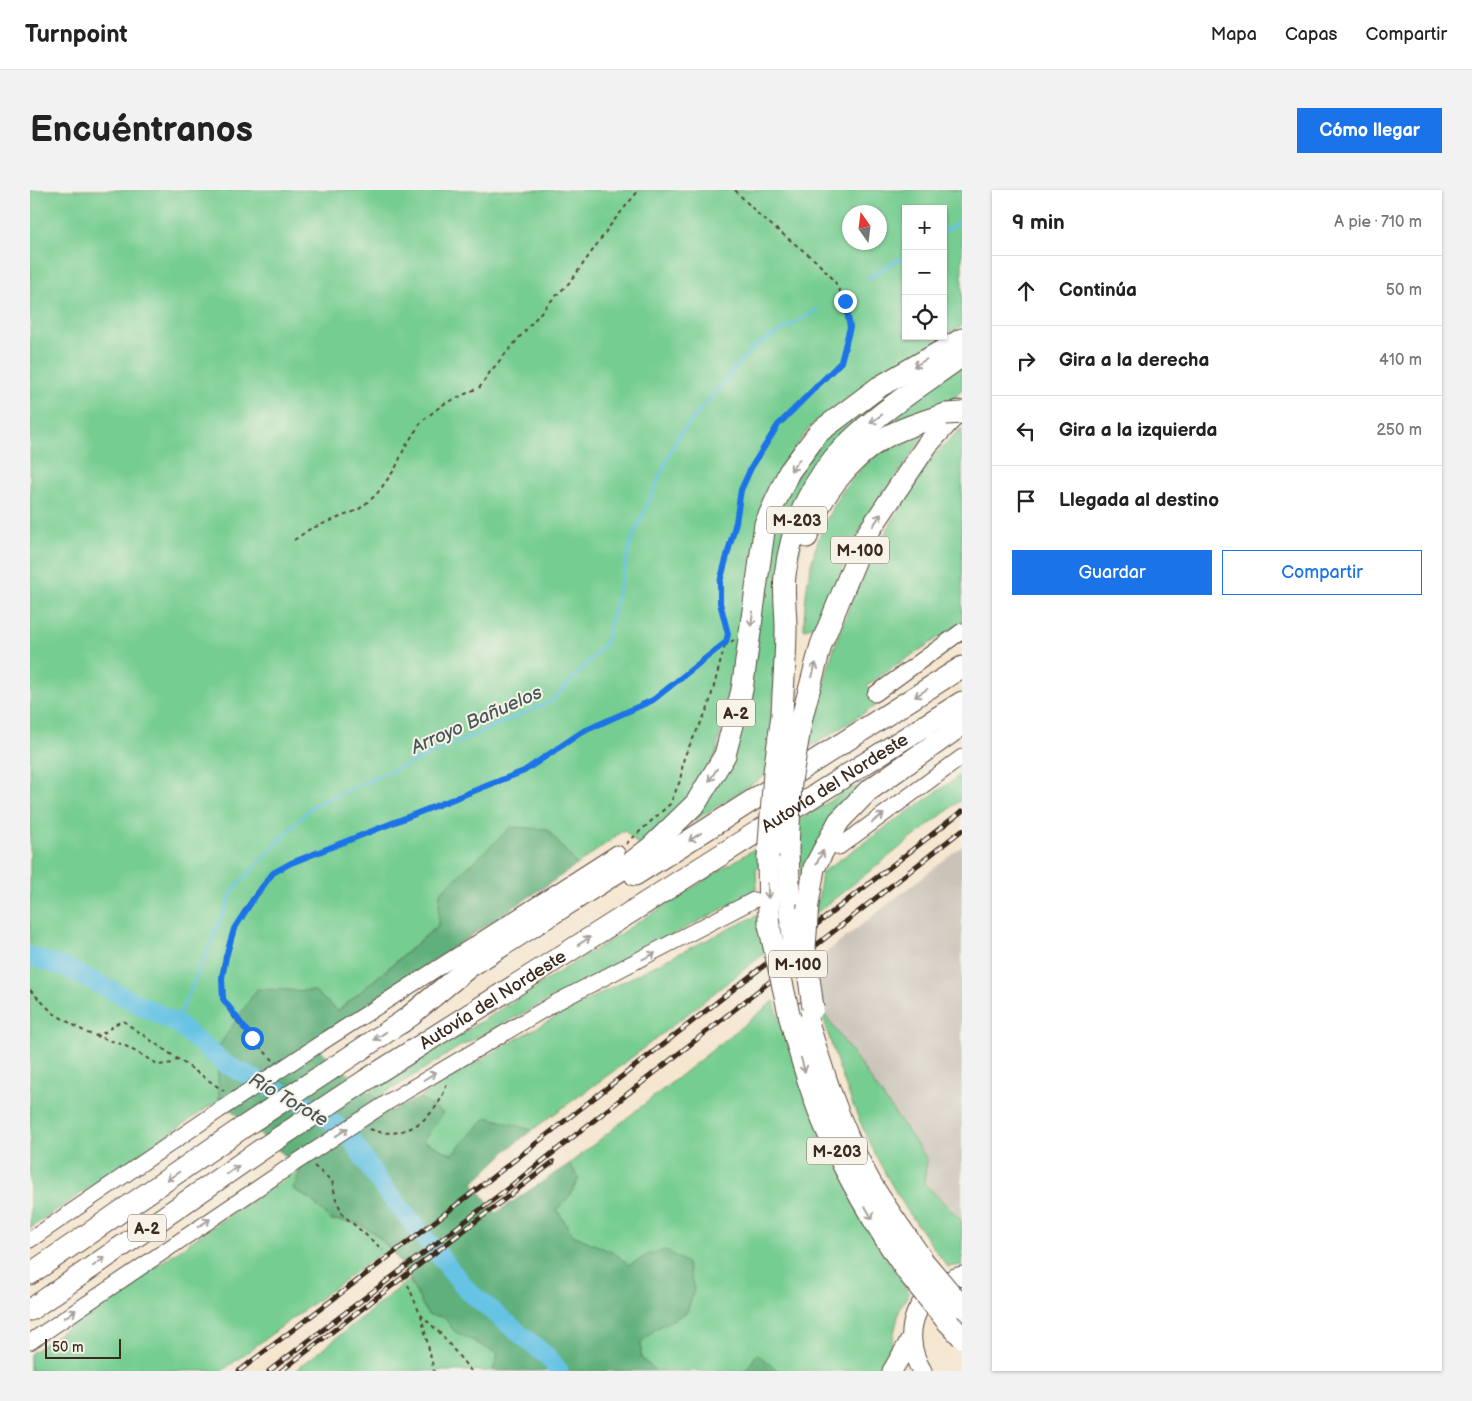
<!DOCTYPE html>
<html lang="es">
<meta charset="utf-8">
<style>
:root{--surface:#fff;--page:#f2f2f2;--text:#222;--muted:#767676;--line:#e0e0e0;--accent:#1a73e8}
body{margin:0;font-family:"Balsamiq Sans",sans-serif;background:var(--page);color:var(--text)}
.controls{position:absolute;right:15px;top:15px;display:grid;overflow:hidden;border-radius:0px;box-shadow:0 1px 4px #0004}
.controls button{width:45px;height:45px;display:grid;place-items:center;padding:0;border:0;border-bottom:1px solid var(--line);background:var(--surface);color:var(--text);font:25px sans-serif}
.compass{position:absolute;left:812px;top:15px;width:45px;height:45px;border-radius:50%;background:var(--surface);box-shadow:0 1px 4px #0004;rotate:346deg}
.scale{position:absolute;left:15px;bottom:12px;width:76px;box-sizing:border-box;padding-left:5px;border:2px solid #3b2a1e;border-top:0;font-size:14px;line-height:18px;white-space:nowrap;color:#3b2a1e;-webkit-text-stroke:4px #f7f3e8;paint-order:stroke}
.stop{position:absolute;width:15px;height:15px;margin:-11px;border:4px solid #1a73e8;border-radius:50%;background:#fff}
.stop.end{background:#1a73e8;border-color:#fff;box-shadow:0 1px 5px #0008}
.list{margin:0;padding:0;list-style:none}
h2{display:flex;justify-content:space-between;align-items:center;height:65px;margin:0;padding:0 20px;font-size:21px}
h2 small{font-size:16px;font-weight:400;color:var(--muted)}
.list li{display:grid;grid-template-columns:32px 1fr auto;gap:15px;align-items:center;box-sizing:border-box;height:70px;padding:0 20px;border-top:1px solid var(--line)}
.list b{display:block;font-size:19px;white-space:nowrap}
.list em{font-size:16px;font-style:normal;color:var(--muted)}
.actions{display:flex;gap:10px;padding:15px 20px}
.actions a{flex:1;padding:11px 0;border:1px solid var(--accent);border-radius:0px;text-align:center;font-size:18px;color:var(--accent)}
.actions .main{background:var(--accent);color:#fff}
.icon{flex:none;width:28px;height:28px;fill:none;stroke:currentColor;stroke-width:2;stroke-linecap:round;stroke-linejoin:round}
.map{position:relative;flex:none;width:932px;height:1181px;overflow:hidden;border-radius:0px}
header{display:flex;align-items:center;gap:30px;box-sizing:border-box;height:70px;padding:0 25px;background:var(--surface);border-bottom:1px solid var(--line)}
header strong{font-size:24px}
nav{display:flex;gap:28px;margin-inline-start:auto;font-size:18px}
.intro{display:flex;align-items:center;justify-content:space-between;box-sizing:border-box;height:120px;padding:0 30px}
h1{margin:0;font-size:35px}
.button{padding:12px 22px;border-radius:0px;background:var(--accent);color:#fff;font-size:18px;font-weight:700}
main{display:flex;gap:30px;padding:0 30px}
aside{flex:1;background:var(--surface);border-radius:0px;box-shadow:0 1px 4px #0004}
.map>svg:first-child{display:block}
.industrial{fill:#c9c3b8}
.green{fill:#76cd91;stroke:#587c58;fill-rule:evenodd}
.forest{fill:#60b07b;stroke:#4e6d4c}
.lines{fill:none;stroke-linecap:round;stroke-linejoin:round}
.stream{stroke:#66c3e4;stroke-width:3}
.river{stroke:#66c3e4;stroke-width:19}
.minor-casing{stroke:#574639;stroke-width:17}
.major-casing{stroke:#574639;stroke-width:21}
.highway-casing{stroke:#574639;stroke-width:23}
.path{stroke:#574639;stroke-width:2;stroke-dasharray:4 4;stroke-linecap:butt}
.minor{stroke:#fff;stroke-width:15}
.major{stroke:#fff;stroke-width:19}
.highway{stroke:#fff;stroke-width:21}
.rail-casing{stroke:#3b2a1e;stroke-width:5}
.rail{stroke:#f7f3e8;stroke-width:3;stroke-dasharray:9;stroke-linecap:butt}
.minor-bridge-casing{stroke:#574639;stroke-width:17;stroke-linecap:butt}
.highway-bridge-casing{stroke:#574639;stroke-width:23;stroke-linecap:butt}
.minor-bridge{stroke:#fff;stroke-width:15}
.highway-bridge{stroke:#fff;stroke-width:21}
.oneway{stroke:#a79f9a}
.route{stroke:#1a73e8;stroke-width:6}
.labels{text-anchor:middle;stroke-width:4;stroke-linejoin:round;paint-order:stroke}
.shield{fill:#f7f3e8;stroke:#73665b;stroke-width:1}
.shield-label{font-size:16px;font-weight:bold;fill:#3b2a1e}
.street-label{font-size:18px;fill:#3b2a1e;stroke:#f7f3e8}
.water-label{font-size:19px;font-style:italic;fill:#485859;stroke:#f7f3e8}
</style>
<header>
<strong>Turnpoint</strong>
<nav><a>Mapa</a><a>Capas</a><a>Compartir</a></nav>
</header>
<div class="intro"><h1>Encuéntranos</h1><a class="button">Cómo llegar</a></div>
<main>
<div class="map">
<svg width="932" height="1181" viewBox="0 0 932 1181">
<rect width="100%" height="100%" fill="#f7f3e8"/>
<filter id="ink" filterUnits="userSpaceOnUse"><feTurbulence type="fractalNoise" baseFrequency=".02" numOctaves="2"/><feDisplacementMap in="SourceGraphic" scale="10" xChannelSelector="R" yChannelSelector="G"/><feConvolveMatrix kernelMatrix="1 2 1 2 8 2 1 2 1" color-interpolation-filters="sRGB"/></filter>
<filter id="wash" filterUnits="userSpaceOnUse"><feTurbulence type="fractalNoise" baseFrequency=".0096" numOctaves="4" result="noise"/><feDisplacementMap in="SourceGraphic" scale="20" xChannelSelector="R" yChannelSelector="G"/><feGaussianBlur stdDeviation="1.12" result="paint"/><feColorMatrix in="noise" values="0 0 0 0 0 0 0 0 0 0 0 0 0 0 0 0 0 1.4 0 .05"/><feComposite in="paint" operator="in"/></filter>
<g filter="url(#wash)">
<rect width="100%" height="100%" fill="#f5e6d0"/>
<!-- industrial -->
<path class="industrial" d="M932,656V1031L894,993L897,969L791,819L786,777L797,762Z"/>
<!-- green -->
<path class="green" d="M0,0H932V136L832,199L778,239L749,281L697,543L666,599L611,658L594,640L547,675L517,639L410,703L408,735L308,821L283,801L187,859L189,910L0,1038ZM876,19H913V146H876ZM819,22H849V52H819Z
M932,153L785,279L747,478L741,525L785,533C800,450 834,373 880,303C888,290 896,276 905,264C913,255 923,246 932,238V432L837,495L850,513L646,642L673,611L751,309L800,238Z
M932,174V199L891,250L831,338L787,436L774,439C774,366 801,287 868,251L870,228L845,241Z
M932,584V609L592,875L502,940L457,927L422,964L393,951L413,923L389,908C497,838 612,781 728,725L733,749L788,711L792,682Z
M822,597H831L772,693L769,658L726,678L727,698L696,717L429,857L346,909L338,903Z
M744,811L754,845L832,1030L879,1103L870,1118L859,1165L846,1181H748L727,1164L716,1181H626L611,1168V1152L627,1138L657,1122L664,1099L620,1064L599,1076L586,1064L543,1045L527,1019L541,1004L549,988L539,974Z
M791,819L897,969L894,993L932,1031V1075L918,1077C899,1052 880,1026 864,999C831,943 808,881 791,819Z
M271,979L263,999L280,1009L301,1030C333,1033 338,1036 360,1059L344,1068L192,1181H0V1164L208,1019Z
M379,1090L398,1125L414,1127L424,1141L468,1164L463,1181H265Z"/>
<!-- forest -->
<path class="forest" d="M481,637L517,639L547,675L281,852L361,921L389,908L413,923L393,951L422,964L457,927L502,940L477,960L443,993L466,1023L539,974L549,988L541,1004L527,1020L543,1045L586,1064L599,1075L620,1064L635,1060L657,1073L664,1099L657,1122L627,1138L611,1152V1168L626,1181H463L468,1164L424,1141L414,1127L398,1125C381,1093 364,1048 328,1034C321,1030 310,1031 301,1030L280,1009L263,999L271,979L189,910L187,859L227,799L284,801L308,821L408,736L410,703Z
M727,1164L748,1181H716Z"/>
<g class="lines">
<!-- stream -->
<path class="stream" d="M913,42L932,30
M838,88L876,65
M146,833L204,699L282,616L522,511L575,454L601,352L646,249L722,158L787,120"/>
<!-- river -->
<path class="river" d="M0,766L39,779L146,833L195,874L279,916L318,944L349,992L438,1101L518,1167L529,1181"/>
</g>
</g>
<g filter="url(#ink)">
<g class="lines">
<defs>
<path id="minor" d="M845,504L932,441
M809,657L932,567
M294,851L587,663
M358,912L525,813L724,710
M0,1050L188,921
M0,1152L256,979"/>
<path id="major" d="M862,1181L881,1149
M892,1181C868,1142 888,1097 932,1086"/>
<g id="highway">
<path d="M777,347C787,309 820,268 854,248C873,237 895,231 916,224"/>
<path d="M752,525C753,496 756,467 756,438C756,420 753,402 755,385C770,266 844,230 932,166"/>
<path d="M772,527L791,455L835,347L897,255L928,221"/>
<path d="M758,660L760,726"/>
<path d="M738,667L739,735"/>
<path d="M605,685L932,477"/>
<path d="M778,714L784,678L809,631L838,601L932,535"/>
<path d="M775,822C792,880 810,937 839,990C855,1018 876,1045 894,1072"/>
<path d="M760,828C770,866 781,905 797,941C819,991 847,1038 878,1083"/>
<path d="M371,833L439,777L594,678L621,657L666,613L695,565L712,500L735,334L759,282L789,242L849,197L932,149"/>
<path d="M315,870L382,825"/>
<path id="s1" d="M336,890L932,512"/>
<path d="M0,1084L212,938"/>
<path d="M0,1120L235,957"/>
</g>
</defs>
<!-- minor casing -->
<use href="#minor" class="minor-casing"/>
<!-- major casing -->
<use href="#major" class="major-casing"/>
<!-- highway casing -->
<use href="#highway" class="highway-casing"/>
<!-- path -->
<path class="path" d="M264,350L280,339L328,320L346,305L365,279L375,257L392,231L412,215L450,197L460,182L518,114L541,91L582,33L609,0
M596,654L640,614L650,591L654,567L678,518L698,444L690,413V392L706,332L711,300L721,278L748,235L811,172L817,153L820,137L815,111L804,90L786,71L729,25L705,0
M0,800L23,823L57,843L94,855L129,875L143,873L147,869
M65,846C77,844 82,834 93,831L194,901
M243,870C229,856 197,826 193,807C184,765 214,715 241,685C246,680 255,676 261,673L494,581L552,542L623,510L681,463L704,450
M340,939C374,953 408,927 417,893
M284,976L302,991L306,1009L313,1025L353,1060
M378,1095L390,1124L410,1143L441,1181
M391,1125L404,1181"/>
<!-- minor -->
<use href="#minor" class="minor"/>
<!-- major -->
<use href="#major" class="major"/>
<!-- highway -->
<use href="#highway" class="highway"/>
<defs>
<path id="rail" d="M209,1181L459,990L932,621
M239,1181L472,1003L932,640
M251,1181L523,972"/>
</defs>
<!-- rail casing -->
<use href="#rail" class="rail-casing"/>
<!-- rail -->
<use href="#rail" class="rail"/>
<defs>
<path id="minor-bridge" d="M188,921L294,851
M256,979L358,912"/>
<path id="highway-bridge" d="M916,224L932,223
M758,660L761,591L772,527
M738,667L744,582L752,525
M778,714L775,758L783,818
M760,726L766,763
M739,735L760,828
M212,938L315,870
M235,957L336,890
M894,1072L932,1117
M878,1083L915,1129L932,1147"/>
</defs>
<!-- minor-bridge casing -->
<use href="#minor-bridge" class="minor-bridge-casing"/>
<!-- highway-bridge casing -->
<use href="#highway-bridge" class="highway-bridge-casing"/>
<!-- minor-bridge -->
<use href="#minor-bridge" class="minor-bridge"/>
<!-- highway-bridge -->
<use href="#highway-bridge" class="highway-bridge"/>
</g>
<!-- one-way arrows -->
<defs><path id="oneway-shaft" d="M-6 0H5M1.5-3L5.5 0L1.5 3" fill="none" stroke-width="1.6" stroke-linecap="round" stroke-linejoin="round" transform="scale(1.25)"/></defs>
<g class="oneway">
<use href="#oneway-shaft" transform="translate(890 173) rotate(150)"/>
<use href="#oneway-shaft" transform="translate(846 229) rotate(144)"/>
<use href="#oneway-shaft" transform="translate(765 275) rotate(127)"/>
<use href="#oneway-shaft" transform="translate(847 330) rotate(-56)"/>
<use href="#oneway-shaft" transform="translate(722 429) rotate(98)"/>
<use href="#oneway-shaft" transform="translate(784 480) rotate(-75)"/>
<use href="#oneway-shaft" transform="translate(891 503) rotate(148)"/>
<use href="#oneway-shaft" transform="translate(683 585) rotate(122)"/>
<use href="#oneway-shaft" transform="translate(848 628) rotate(-36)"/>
<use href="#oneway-shaft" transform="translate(665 647) rotate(147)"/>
<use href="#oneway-shaft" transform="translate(790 667) rotate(-62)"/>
<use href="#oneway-shaft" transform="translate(738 701) rotate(89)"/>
<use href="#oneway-shaft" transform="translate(554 751) rotate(-33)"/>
<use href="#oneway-shaft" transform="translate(619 766) rotate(-27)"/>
<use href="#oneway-shaft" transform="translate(350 846) rotate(146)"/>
<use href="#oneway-shaft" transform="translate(773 875) rotate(74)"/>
<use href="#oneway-shaft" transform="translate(400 886) rotate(-32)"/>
<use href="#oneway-shaft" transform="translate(312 942) rotate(-33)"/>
<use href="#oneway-shaft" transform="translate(203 980) rotate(-35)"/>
<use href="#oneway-shaft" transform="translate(143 986) rotate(146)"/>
<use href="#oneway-shaft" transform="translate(839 1023) rotate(60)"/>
<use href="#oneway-shaft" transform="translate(174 1033) rotate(-33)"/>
<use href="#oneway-shaft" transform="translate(69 1072) rotate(-35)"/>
<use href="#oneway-shaft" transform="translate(40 1124) rotate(-35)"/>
</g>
</g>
<g class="lines" filter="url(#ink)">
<!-- route -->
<path class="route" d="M222,848L193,809L192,788L196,767L204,739L224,708L243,683L261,673L494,581L552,542L623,510L696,452L698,444L690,413V392L706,332L711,300L721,278L748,235L811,172L820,137L815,111"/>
</g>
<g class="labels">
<!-- shield labels -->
<g class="shield">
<rect x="737" y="316.5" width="60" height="27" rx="4"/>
<rect x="801" y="346.5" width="58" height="27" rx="4"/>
<rect x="687" y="509.5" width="38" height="27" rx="4"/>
<rect x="739" y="760.5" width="58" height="27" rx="4"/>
<rect x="777" y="947.5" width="60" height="27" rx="4"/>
<rect x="98" y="1024.5" width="38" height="27" rx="4"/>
</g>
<g class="shield-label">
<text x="767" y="336">M-203</text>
<text x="830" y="366">M-100</text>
<text x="706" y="529">A-2</text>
<text x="768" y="780">M-100</text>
<text x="807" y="967">M-203</text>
<text x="117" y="1044">A-2</text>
</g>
<!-- street labels -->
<g class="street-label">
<text dy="6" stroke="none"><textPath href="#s1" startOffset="555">Autovía del Nordeste</textPath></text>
<text dy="6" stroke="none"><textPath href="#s1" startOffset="150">Autovía del Nordeste</textPath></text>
</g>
<!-- water labels -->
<g class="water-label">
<text transform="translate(446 529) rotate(-24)" y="7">Arroyo Bañuelos</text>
<text transform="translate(259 909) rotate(30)" y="7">Río Torote</text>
</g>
</g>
</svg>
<div class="controls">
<button>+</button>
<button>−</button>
<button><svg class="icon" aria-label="locate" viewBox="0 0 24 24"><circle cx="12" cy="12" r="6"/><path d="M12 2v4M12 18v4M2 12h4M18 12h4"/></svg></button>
</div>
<svg class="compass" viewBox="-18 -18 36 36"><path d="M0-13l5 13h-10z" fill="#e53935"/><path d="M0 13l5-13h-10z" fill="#767676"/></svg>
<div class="scale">50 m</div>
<div class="stop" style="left:222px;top:848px"></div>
<div class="stop end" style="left:815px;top:111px"></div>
</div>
<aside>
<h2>9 min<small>A pie · 710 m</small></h2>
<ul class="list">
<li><svg class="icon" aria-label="ahead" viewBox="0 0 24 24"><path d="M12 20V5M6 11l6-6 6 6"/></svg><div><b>Continúa</b></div><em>50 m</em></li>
<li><svg class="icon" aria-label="right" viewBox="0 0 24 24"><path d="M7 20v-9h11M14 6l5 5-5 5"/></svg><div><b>Gira a la derecha</b></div><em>410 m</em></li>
<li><svg class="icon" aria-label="left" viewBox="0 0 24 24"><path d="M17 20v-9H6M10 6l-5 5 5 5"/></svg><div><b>Gira a la izquierda</b></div><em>250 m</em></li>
<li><svg class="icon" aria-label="arrive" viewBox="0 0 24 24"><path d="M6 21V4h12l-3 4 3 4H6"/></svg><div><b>Llegada al destino</b></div></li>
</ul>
<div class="actions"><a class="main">Guardar</a><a>Compartir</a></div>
</aside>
</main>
